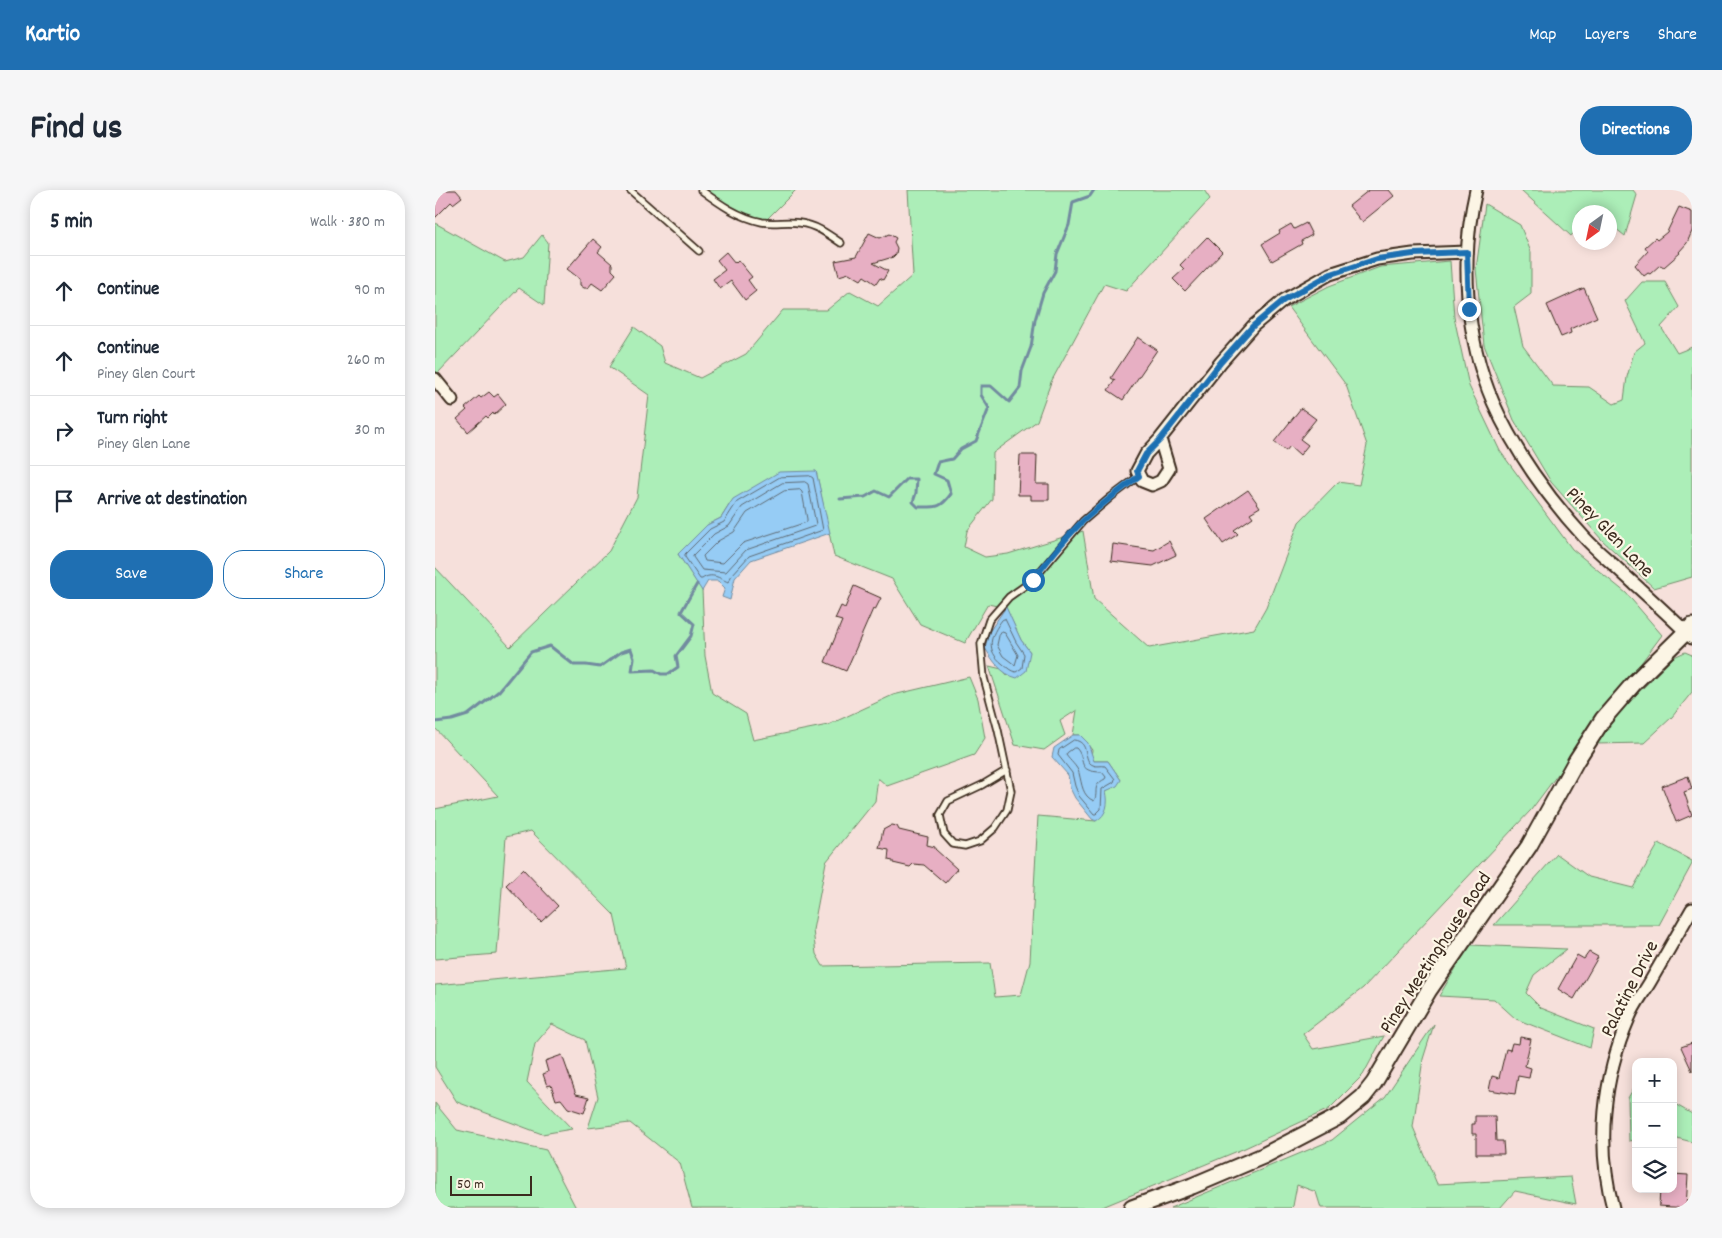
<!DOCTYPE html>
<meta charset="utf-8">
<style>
:root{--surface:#fff;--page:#f6f6f7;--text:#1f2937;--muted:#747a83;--line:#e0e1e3;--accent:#1f6fb2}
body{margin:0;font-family:Dekko,sans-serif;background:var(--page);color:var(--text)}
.controls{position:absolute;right:15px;bottom:15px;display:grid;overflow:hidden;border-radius:10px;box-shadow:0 2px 12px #0003}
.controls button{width:45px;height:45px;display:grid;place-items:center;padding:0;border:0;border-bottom:1px solid var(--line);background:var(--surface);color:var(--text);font:25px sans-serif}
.compass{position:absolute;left:1137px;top:15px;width:45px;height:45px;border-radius:50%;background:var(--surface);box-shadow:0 2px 12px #0003;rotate:213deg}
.scale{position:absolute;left:15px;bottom:12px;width:82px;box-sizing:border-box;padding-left:5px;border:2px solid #3b2a1e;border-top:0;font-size:14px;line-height:18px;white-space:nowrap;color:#3b2a1e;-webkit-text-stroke:4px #fcf5e5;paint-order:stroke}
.stop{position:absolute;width:15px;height:15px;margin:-11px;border:4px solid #1f6fb2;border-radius:50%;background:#fff}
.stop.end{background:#1f6fb2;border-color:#fff;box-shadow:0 1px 5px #0008}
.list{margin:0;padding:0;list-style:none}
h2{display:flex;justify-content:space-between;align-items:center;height:65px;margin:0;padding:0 20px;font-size:21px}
h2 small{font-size:16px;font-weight:400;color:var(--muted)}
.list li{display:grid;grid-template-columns:32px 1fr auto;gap:15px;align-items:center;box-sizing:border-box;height:70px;padding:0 20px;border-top:1px solid var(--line)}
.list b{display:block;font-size:19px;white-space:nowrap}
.list p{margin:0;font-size:16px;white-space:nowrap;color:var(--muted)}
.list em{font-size:16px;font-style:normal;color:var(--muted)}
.actions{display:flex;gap:10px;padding:15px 20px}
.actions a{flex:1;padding:11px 0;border:1px solid var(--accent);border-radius:20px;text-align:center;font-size:18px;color:var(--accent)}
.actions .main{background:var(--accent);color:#fff}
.icon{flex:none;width:28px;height:28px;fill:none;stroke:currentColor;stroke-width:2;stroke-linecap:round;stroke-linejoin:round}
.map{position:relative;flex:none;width:1257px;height:1018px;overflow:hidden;border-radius:20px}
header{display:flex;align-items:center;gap:30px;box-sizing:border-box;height:70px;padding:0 25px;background:var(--accent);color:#fff}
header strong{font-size:24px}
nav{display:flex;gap:28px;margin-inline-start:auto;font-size:18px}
.intro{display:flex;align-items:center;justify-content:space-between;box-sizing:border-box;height:120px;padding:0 30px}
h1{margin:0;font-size:35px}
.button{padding:12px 22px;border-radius:20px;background:var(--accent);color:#fff;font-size:18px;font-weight:700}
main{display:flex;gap:30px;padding:0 30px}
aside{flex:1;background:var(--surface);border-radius:20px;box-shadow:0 2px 12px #0003}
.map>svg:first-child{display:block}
.green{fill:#aceeb8;stroke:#748c6b;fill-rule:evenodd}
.water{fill:#96ccf5;stroke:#728b9f}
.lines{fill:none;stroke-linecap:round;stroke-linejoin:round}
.shore{stroke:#5f6b74;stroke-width:1}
.stream{stroke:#728b9f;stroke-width:3}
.building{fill:#e7afc3;stroke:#3b2a1e}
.lane-casing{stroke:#3b2a1e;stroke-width:9}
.street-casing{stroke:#3b2a1e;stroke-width:15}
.secondary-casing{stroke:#3b2a1e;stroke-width:19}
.lane{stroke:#fcf5e5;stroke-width:5.5}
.street{stroke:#fcf5e5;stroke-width:11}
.secondary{stroke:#fcf5e5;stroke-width:15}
.route{stroke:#1f6fb2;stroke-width:6}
.labels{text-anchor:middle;stroke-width:4.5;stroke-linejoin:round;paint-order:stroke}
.street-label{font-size:20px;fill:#3b2a1e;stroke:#fcf5e5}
</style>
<header>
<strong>Kartio</strong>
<nav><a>Map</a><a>Layers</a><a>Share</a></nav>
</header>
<div class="intro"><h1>Find us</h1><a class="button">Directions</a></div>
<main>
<aside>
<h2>5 min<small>Walk · 380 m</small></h2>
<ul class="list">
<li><svg class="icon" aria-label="ahead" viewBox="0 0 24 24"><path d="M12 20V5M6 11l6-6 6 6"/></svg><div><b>Continue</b></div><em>90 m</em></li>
<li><svg class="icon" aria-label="ahead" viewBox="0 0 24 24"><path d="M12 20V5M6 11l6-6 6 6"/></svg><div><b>Continue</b><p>Piney Glen Court</p></div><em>260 m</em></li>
<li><svg class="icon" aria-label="right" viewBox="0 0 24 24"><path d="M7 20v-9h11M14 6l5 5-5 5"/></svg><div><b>Turn right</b><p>Piney Glen Lane</p></div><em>30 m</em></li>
<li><svg class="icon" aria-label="arrive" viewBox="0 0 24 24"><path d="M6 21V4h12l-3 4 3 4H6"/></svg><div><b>Arrive at destination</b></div></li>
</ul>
<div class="actions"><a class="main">Save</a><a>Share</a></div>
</aside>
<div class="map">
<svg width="1257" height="1018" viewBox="0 0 1257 1018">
<rect width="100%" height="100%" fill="#f6e0db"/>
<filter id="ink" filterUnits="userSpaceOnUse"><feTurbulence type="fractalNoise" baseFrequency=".02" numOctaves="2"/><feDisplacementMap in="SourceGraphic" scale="10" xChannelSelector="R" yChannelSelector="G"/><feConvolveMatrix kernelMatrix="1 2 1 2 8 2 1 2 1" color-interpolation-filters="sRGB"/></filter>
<g filter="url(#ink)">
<!-- green -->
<path class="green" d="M266,0H361L329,32L309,27Z
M473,0H769L775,9L691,101L669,94L616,192L602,231L558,263L557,309L532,341L529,357L550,367L573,364L648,341L659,409L714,458L819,439L831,418L864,332L903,292L924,295L932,255L911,195L853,117L894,96L945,77L1015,71L1019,127L1034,196L1065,261L1137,359L1191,403L1227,445L1096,620L928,798L868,844L878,859L949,846L928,885L894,919L810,958L665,1018H257L245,973L195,933L153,938L163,907L150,850L117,834L100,854L92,892L137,939L107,944L22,912L0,877V795L191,778L179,725L96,641L71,647L62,764L0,769V619L63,606L0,538V377L75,457L174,361L202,307L214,205L174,177L199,137L225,156L230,173L265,188L311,164L348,120H392L415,101L443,116L478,85ZM381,281L399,366L457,389L485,434L530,453L553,414L571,418L586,450L595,462L573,486L567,479L554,476L580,555L609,560L630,545L625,531L642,520L638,545H645L657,560L656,566L659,571H673L686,590L671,601L661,631L603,626L595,771L586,805L560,807L555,773L388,776L381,764L378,740L391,672L440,611L443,588L452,596L539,565L550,548L543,509L534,487L458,505L393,535L318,550L311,524L277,503L270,466L267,400L243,364L272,335L286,328L296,312Z
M1086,0H1198L1202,5L1190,46L1175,34L1174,22H1144V36L1136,46Z
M1050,14L1085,35L1096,62V104L1079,117L1088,156L1118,196L1154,197L1179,214L1189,210L1192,187L1199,162L1210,153L1190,111L1207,92H1230L1244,117L1226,137L1242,163L1257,157V387L1219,398L1167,350L1116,292L1079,230L1049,155L1041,79Z
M0,33L70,72L89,67L107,45L113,52L109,115L84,98L3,183L0,181Z
M1250,462L1257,465V502L1237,527L1209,553L1161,554L1188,518L1239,467Z
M1224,653L1257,671V674L1224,735H1059L1122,664L1154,687L1198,698Z
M1035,755L1132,759L1099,785L1091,803L1106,818L1159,839L1155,858L1081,829L1059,809L1004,806Z
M999,834L988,869L978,937L1002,994L1136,987L1141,1014L1080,1001L1065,1018H886L881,1002L862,995L858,1016L856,1018H735L897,950L950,907Z
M1201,894V950L1194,951L1193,908Z
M0,913L22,940L111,960L141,1018H0Z
M1238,913L1257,924V952L1238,947Z"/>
<!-- water -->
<path class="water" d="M381,281L395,343L316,370L300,388L295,410L287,407L290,398L283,391H273L267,401L243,364L272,335L286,328L298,309L344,282Z
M571,417L586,450L595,462L591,481L582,488C566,484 558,471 550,458L554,442Z
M638,545H645L653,553L659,571H673L686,590L682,596L671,601C674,613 672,625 661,631L657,629L640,608L635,598L633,585L617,567L619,558Z"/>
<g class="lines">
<!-- shore -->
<path class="shore" d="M375,286L378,288L388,340L314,366L297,385L293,392C284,388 277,382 267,389H265L250,367V364L275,339L289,332L302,312L345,287Z
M370,292L373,294L381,334L380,336L311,360L291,382L267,380L258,367V365L279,344L294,336L307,317L347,293Z
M365,300L367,302L372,329V332L308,353L288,373L270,371L268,366L283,351L299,342L312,323L349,301Z
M570,429L581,452L589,464L587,478L581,482C575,481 573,478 568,474C550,460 555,446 567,430Z
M567,442L570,443L583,465L580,475L568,466L562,455L564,446Z
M639,550C656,552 647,571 658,575C661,577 667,575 670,576L680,589L679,592L667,599L666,619L661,624H659L644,606L640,596L637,583L623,565L624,560Z
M639,558H641C652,569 640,582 667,582L671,587L670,589C656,596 664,602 659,611C647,606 647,594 644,583C642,576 635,571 631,565L632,563Z"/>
<!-- stream -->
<path class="stream" d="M405,309L430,307L441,301L454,307L472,289H482L481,303L478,312L483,317C501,317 505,319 516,304L512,290L499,284L503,272L517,269L526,259L541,251L554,218L546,205V196H556L574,212L585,198L587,181L596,157L600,130L608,103L620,81L622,64L634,35L638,12L655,6L659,0
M0,532L17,530L33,525L64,501L96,462L115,456L139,475H151L165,477L186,462L196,459L199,468L197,481L219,480L226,484H233L243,477L241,466L256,446L259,434L246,422L262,394"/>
</g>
<!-- building -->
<path class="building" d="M0,0H21L27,7L18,14L16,12L0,28Z
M934,0H954L959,6L927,32L914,16Z
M1244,17L1257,22V41L1252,53L1244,62L1245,63L1229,77L1225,75L1215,84L1213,83L1209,86L1200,75L1213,61L1210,57L1220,48L1222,50L1232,42Z
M871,33L877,45L866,51L867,54L837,71L827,54L845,43L844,41L856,34L859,39Z
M434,43L445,48L454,44L461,48L459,52L462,58L461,64L458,67L438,73L453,81L448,90L445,88L441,94L429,86L426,90L414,83L404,86L400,71L421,67Z
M772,47L787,62L750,101L738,89L749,79L745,75Z
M158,49L167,57L163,62L177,74V80L181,84L167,100L157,93L153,98H149L145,95V89L132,79Z
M291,62L300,73L303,70L317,87L313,90L321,101L310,110L296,91L285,99L278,89L290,80L282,70Z
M1149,98L1162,127L1135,139L1136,143L1126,147L1112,115Z
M703,147L722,160L688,210L673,200L680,190L676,188Z
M54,202L59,207L63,204L71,214L59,225L58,223L53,228L51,226L33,242L22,229L32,220L30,218L44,206L46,208Z
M866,218L881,229L865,249L873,255L865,265L855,256L851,261L839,252Z
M585,265H602L601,294H614V310H596V305H583Z
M813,300L825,317L815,323L818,327L799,340L803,344L788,354L771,329Z
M734,351L741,365L718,376L676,371L678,354L719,360Z
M419,396L446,408L440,420L438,419L411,481L390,472L407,431L400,429L406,416L410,418Z
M1253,586L1257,599L1249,602L1257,625L1241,632L1227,596Z
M457,635L462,636L464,640L493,647L492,655L500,657V659L522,679L510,693L489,675L478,674L475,677L458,673V671L453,670L454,660L444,658L448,640Z
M88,679L123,716L106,732L71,695Z
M1154,762L1163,767L1139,809L1123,799L1142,765L1149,769Z
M1085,847L1096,849L1090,876L1096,878L1094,888L1083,886L1080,904L1054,900L1057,886L1064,888L1071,859L1075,860L1077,853L1084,854Z
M1257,853V881L1246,857Z
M127,865L141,904L154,907L149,923L133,918L126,909L121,910L116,895L112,896L108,884L113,882L110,871Z
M1040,926H1060L1061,951H1068L1069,964H1041V944H1037V934H1040Z
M1238,984L1253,985L1251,1018L1224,1016L1225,999H1238Z"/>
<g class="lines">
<defs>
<path id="lane" d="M195,0L264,61
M266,0C285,14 303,27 327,32C339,34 353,31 365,33C381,35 393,44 406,53
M572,580L547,595L513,611L505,625L509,644L518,654L530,656L545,651L560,638L572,620L576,601L563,540L549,488L546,454L554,430L574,407L598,390L648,331L676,307L704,286"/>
<path id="street" d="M1041,0C1025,69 1030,147 1058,212C1079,260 1114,309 1149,347C1159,358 1171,368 1182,378C1207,401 1233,424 1257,448
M0,189L17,210
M725,249L734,279L726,291L717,295L707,291L702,281L711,264L725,249L786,172L818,136L849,110L895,84L942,69L978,64L1032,62
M1178,1018C1161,955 1168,888 1194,828C1199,815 1208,804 1215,792C1229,768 1243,743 1257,719"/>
<path id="secondary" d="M697,1018L757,996L828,966L905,926L928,907L939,893L994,800L1094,656L1141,571L1168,529L1200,492L1257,436"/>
</defs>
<!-- lane casing -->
<use href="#lane" class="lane-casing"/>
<!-- street casing -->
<use href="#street" class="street-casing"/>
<!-- secondary casing -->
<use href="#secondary" class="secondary-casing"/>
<!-- lane -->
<use href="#lane" class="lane"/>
<!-- street -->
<use href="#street" class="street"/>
<!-- secondary -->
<use href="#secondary" class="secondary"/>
</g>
</g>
<g class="lines" filter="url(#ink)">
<!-- route -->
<path class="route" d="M598,390C614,369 630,348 649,330C667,314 685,300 704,286L702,281L711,264L725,250L786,172L818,136L849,110L896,84L942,69L978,64L1032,62L1034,119"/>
</g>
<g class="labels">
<!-- street labels -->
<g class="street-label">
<text transform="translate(1176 341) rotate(46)" y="7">Piney Glen Lane</text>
<text transform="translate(999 762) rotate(-57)" y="7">Piney Meetinghouse Road</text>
<text transform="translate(1193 798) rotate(-63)" y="7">Palatine Drive</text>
</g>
</g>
</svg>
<div class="controls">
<button>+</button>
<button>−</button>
<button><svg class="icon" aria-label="layers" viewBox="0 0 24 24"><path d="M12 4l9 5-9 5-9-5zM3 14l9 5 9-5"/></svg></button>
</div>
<svg class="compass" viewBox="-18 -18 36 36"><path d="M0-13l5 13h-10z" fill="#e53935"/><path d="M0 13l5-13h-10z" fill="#747a83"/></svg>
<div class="scale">50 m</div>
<div class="stop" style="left:598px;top:390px"></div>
<div class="stop end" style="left:1034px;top:119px"></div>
</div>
</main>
